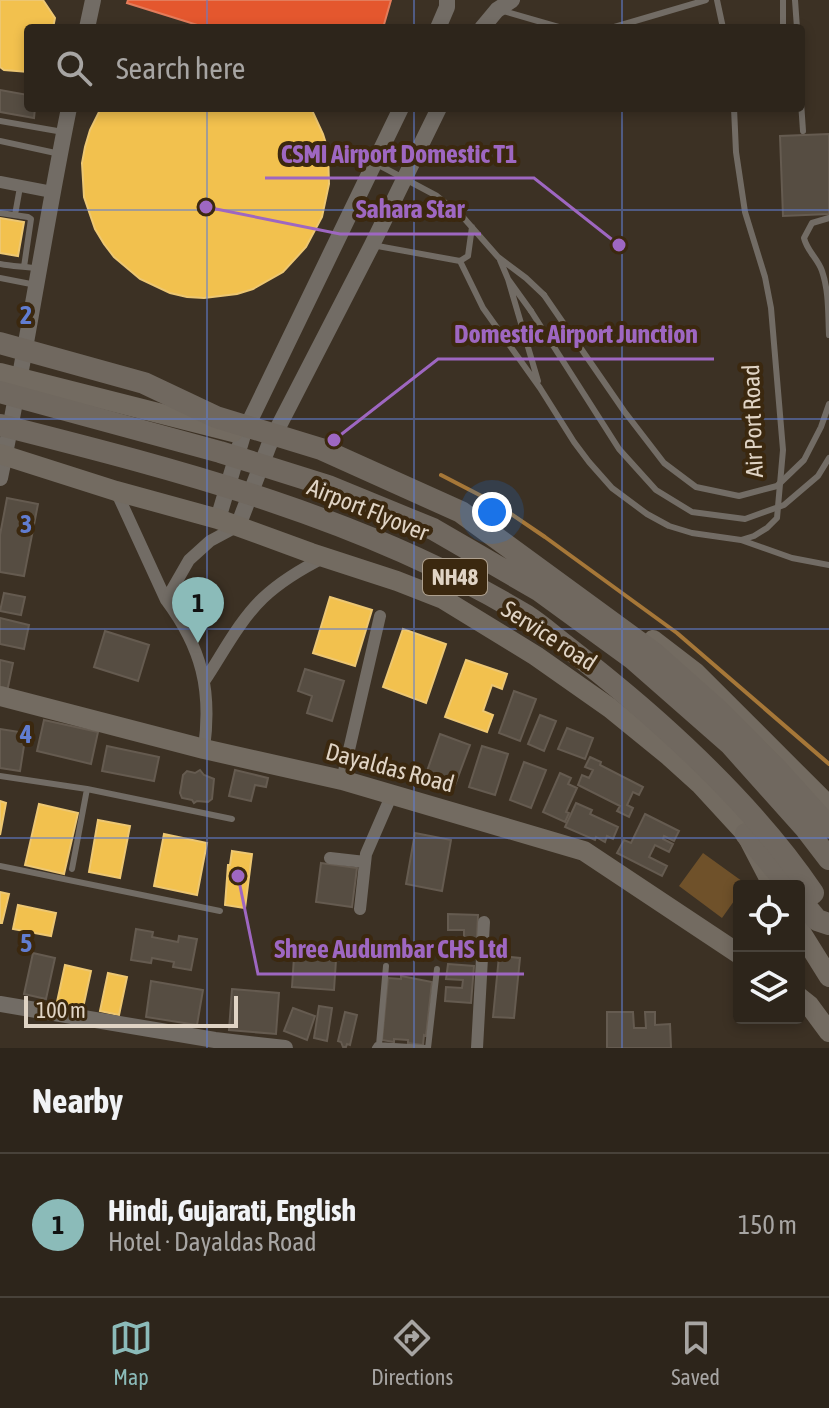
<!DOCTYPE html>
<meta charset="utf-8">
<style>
:root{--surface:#2d251b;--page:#352d24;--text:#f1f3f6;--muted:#a7a5a3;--line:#48423a;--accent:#8bbbb9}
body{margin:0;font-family:"Asap Condensed",sans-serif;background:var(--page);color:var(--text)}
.controls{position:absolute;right:24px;bottom:24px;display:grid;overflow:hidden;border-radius:8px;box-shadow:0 4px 12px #0003}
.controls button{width:72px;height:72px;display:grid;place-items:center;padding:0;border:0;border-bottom:2px solid var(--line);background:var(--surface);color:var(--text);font:40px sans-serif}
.scale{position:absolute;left:24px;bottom:20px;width:214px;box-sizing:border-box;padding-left:8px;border:4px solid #e0d4c5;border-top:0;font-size:22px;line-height:28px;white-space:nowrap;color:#e0d4c5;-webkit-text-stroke:6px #3b280f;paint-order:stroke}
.you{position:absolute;left:492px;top:512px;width:28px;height:28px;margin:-20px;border:6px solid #fff;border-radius:50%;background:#1a73e8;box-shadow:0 0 0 12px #1a73e833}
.badge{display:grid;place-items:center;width:52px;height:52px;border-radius:50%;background:var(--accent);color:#111;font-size:26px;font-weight:700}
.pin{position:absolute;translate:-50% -66px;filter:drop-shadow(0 2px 4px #0008)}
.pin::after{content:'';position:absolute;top:42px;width:28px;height:24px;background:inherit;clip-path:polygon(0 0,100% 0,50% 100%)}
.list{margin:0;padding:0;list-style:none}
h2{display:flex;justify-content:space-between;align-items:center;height:104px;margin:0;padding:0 32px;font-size:34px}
h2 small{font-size:26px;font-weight:400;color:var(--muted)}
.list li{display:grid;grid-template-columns:52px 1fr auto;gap:24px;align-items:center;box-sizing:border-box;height:144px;padding:0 32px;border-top:2px solid var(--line)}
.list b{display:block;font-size:30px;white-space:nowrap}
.list p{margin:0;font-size:26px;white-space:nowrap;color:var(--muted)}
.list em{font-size:26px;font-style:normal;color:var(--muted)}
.icon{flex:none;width:44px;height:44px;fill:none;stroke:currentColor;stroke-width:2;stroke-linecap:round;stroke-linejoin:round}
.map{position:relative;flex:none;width:829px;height:1048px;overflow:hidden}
.search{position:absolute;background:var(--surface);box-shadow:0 4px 12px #0003;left:24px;right:24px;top:24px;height:88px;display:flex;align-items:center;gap:20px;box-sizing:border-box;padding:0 28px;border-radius:8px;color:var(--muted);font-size:30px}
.sheet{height:248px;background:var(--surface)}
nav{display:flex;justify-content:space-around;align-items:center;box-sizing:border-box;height:112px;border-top:2px solid var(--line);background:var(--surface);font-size:22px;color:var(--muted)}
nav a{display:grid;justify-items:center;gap:4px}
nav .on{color:var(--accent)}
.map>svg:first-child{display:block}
.green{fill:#6f512a}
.homes{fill:#f2c14e;stroke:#edc772;stroke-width:2}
.shops{fill:#e4572e;stroke:#e37c5b;stroke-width:2}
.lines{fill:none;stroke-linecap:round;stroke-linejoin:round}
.stream{stroke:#a67738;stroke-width:4}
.building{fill:#564d42;stroke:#655b50;stroke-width:2}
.service{stroke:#726c65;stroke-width:6}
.minor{stroke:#726c65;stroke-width:12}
.tertiary{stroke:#726c65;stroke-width:16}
.primary{stroke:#736b61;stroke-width:20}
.motorway{stroke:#70685f;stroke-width:22}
.service-bridge{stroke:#726c65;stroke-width:6}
.motorway-bridge{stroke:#70685f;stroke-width:22}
.grid{fill:none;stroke:#617dd1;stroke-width:2;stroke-opacity:0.55}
.labels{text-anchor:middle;stroke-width:8;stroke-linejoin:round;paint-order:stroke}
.shield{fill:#3b280f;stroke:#aea08e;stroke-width:2}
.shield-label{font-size:22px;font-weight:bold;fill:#e0d4c5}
.street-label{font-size:24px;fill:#e0d4c5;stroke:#3b280f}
.grid-label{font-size:26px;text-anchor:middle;font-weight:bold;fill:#617dd1;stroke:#3b280f;stroke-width:8;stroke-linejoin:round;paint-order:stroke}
.leader{fill:none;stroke:#9e67c1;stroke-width:3}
.callout-dot{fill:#9e67c1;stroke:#3b280f;stroke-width:3}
.callout-label{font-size:26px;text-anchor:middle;font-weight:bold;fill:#9e67c1;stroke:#3b280f;stroke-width:8;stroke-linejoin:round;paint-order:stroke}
</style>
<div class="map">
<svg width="829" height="1048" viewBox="0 0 829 1048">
<rect width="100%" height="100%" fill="#3c3124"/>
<!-- green -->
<path class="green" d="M703,853L746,884L739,886V894L722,918L679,886Z"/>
<!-- homes -->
<path class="homes" d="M0,0H43L55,18L53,28H28V72L4,70L0,67Z
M101,108H311L323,134L328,150L329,184L322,217L306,247L283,272L253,289L237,294L204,298L187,297L170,293L140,279L114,257L104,244L95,229L84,197L82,163L85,147L90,130Z
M0,218L24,222L18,256L0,253Z
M330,597L372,610L355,666L313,653Z
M403,629L446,644L426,703L383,687Z
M466,660L507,674L502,689L492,685L483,711L493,715L487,732L445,717Z
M0,801L6,803L0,835Z
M39,804L78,813L64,874L25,865Z
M98,820L130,826L120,878L89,872Z
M164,834L207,843L197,895L154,886Z
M232,851L252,854L245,908L225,905L228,865H230Z
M0,892L9,894L2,923H0Z
M18,905L56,913L51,936L13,929Z
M65,965L91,971L83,1008L57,1002Z
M108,973L127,977L119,1015L100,1011Z"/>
<!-- shops -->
<path class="shops" d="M128,0H391L383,28H207L127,3Z"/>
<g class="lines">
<!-- stream -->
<path class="stream" d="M441,475L495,503L545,537L677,633L829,764"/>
</g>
<!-- building -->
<path class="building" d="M0,90L28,95V108H35L34,118L0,112Z
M829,134V214L783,216L780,136Z
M7,498L38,504L24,576L0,572V535Z
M4,593L25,597L21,615L0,611Z
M0,618L29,625L24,649L0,644Z
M105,631L149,645L138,681L94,667Z
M0,660L13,663L7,692L0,690Z
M305,669L344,681L332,721L307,713L312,696L298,691Z
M514,691L536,699L520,741L499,733Z
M540,715L556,721L544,751L528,744Z
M44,720L98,732L91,764L37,751Z
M567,728L593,738L585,759L558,749Z
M0,729L26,733L20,771L0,768Z
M440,734L470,745L455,785L426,774Z
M107,746L159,757L154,781L102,771Z
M482,746L508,754L495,795L469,787Z
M590,757L601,762L600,765L643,787L639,795L633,792L627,805L633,808L629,817L617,811L620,806L578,785L582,775L589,778L593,770L585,767Z
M524,762L546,770L531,808L510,800Z
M200,770L204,775L214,779L212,799L208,802L197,801L194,803L192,800L182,798L180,793L183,775L187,771L195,773Z
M235,770L268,778L266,787L255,785L251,801L229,796Z
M560,773L571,778L568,784L577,788L566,812L569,813L565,822L543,812Z
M576,803L592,810L590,814L618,827L613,839L607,836L605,842L596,837L595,840L565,827Z
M645,814L679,831L674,841L664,836L663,839L673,844L669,852L655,845L649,857L667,866L662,876L617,853L624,840L631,843Z
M415,833L451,840L442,891L406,884Z
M321,863L357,868L352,907L316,902Z
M448,914L478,915L476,959L447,958V943H464V930H448Z
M136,929L153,932L152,937L178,942L179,936L197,939L191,970L173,967L174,962L152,958L151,963L131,960Z
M33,953L55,958L46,999L24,994Z
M499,956L520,958L514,1018L493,1017Z
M294,957L336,960L334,990L292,987Z
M448,964L474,966L471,1003L445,1001L446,987L462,988L463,980L446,979Z
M401,976L432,982L426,1036L424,1035L423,1045L408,1043V1040L394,1039V1042L382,1040L388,978L401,979Z
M151,981L203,990L197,1025L146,1017Z
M232,989L279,993L276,1034L229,1030Z
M319,1006L332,1008L327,1041L314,1038Z
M293,1008L315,1016L307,1040L284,1031Z
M345,1012L357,1015L350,1045L347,1044L346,1047H343L341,1042L338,1041Z
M607,1012H633L634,1028H646L645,1012H655V1025L670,1024L671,1048H607Z"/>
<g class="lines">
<!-- service -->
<path class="service" d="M717,0L723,28
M783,0V28
M795,0L797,28
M500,10L562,28
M611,28L706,0
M801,102L803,131
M0,121L63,132
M0,141L60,154
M375,163L437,196L462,216L498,257L526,278L544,295
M0,213L28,217L31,219L24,267
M15,215L20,187
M829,218L812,223L804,238C807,251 818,259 822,271C829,291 828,314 829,335
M372,245L460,261L468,256L472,227
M500,260L508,279L531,311
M460,261L483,308L540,388L574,442L589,462L612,488L647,514L669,526L692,533L741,540L754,536L767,528L777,518L783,450L771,308L765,277L745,212L736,152L734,108
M0,264C14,267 26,266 39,269
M0,278L36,285
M508,279L538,381
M741,540L792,558L829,565
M0,776L87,789L232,819
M0,866L220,911
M72,869L87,789
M379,1045L386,966
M375,1048L377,1045L426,1048
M428,1048L437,969"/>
<!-- minor -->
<path class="minor" d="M0,182L52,192
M116,491L166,600C202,648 212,690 204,749
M166,600L189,560L210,541L238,526
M205,680C223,653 239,621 263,598C281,581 303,568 325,557
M342,780L380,616
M330,858L365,862
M360,909L366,854L392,794
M477,1048L484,922"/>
<!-- tertiary -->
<path class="tertiary" d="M87,28L93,0
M438,28L447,7V0
M482,28L497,10L512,0
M0,478C26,355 44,231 69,108
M218,519L243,435L401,108
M238,526L269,445L372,245L439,108
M0,1004L215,1040L285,1048"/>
<!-- primary -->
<path class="primary" d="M0,373L233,432
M0,454L116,491L218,519L311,553L397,581L443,599L536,656L610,708L669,756L700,784L746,834L773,886
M653,640L696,673L829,806
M0,696L204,749L342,780L584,851L739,954
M799,929L829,977
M799,997L809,1005L829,1032"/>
<!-- motorway -->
<path class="motorway" d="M746,834L789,886
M799,898L817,920L829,924"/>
<!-- service-bridge -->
<path class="service-bridge" d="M544,295L624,411L664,463L696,487L739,496L777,486L804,460L821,427L829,404
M531,311L619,449L656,490L692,512L745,519L784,505L818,476L829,458"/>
<!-- motorway-bridge -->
<path class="motorway-bridge" d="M0,343L144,383L216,417L321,449L461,512L655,654L718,710L774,766L829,827
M0,392L220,452L328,486L433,529L540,591L632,658L730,744L806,829L829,859
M0,425C182,471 365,518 527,616C541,625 553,636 566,646C598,671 629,696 659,723C716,774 770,829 813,893"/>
</g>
<!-- grid -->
<path class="grid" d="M207,0V28M414,0V28M622,0V28M207,108V1048M414,108V1048M622,108V1048M0,210H829M0,419H829M0,629H829M0,838H829"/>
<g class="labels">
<!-- shield labels -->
<rect class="shield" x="423" y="559" width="64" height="36" rx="6"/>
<g class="shield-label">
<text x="455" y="585">NH48</text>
</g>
<!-- street labels -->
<g class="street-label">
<text transform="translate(753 421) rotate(-92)" y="8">Air Port Road</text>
<text transform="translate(368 510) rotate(22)" y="8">Airport Flyover</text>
<text transform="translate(549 636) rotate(33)" y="8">Service road</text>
<text transform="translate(390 768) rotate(15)" y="8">Dayaldas Road</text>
</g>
</g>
<g class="grid-label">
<text x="26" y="324">2</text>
<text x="26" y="533">3</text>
<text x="26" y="743">4</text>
<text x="26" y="952">5</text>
</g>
<!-- callouts -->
<path class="leader" d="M619 245L534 178H265M206 207L340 234H481M334 440L438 359H714M238 876L258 974H524"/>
<g class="callout-dot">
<circle cx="619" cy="245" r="8"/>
<circle cx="206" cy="207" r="8"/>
<circle cx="334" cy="440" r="8"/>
<circle cx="238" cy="876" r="8"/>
</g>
<g class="callout-label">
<text x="399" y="163">CSMI Airport Domestic T1</text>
<text x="410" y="218">Sahara Star</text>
<text x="576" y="343">Domestic Airport Junction</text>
<text x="391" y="958">Shree Audumbar CHS Ltd</text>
</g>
</svg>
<div class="controls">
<button><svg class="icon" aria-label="locate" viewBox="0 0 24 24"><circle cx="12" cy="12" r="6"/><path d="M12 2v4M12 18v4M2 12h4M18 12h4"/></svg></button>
<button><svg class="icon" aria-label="layers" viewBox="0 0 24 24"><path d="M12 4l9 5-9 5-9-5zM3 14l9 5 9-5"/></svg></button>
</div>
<div class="scale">100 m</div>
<div class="you"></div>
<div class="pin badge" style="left:198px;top:643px">1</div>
<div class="search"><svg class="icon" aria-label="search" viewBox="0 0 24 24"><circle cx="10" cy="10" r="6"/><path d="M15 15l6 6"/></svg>Search here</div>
</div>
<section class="sheet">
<h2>Nearby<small></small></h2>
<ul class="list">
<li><span class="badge">1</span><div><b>Hindi, Gujarati, English</b><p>Hotel · Dayaldas Road</p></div><em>150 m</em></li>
</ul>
</section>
<nav>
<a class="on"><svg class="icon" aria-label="map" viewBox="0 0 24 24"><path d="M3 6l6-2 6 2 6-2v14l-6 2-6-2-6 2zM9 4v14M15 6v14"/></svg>Map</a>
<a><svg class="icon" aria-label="directions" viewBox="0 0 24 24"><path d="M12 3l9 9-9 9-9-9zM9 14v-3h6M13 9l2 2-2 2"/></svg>Directions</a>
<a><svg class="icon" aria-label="saved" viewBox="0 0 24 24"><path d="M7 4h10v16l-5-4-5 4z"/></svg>Saved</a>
</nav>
